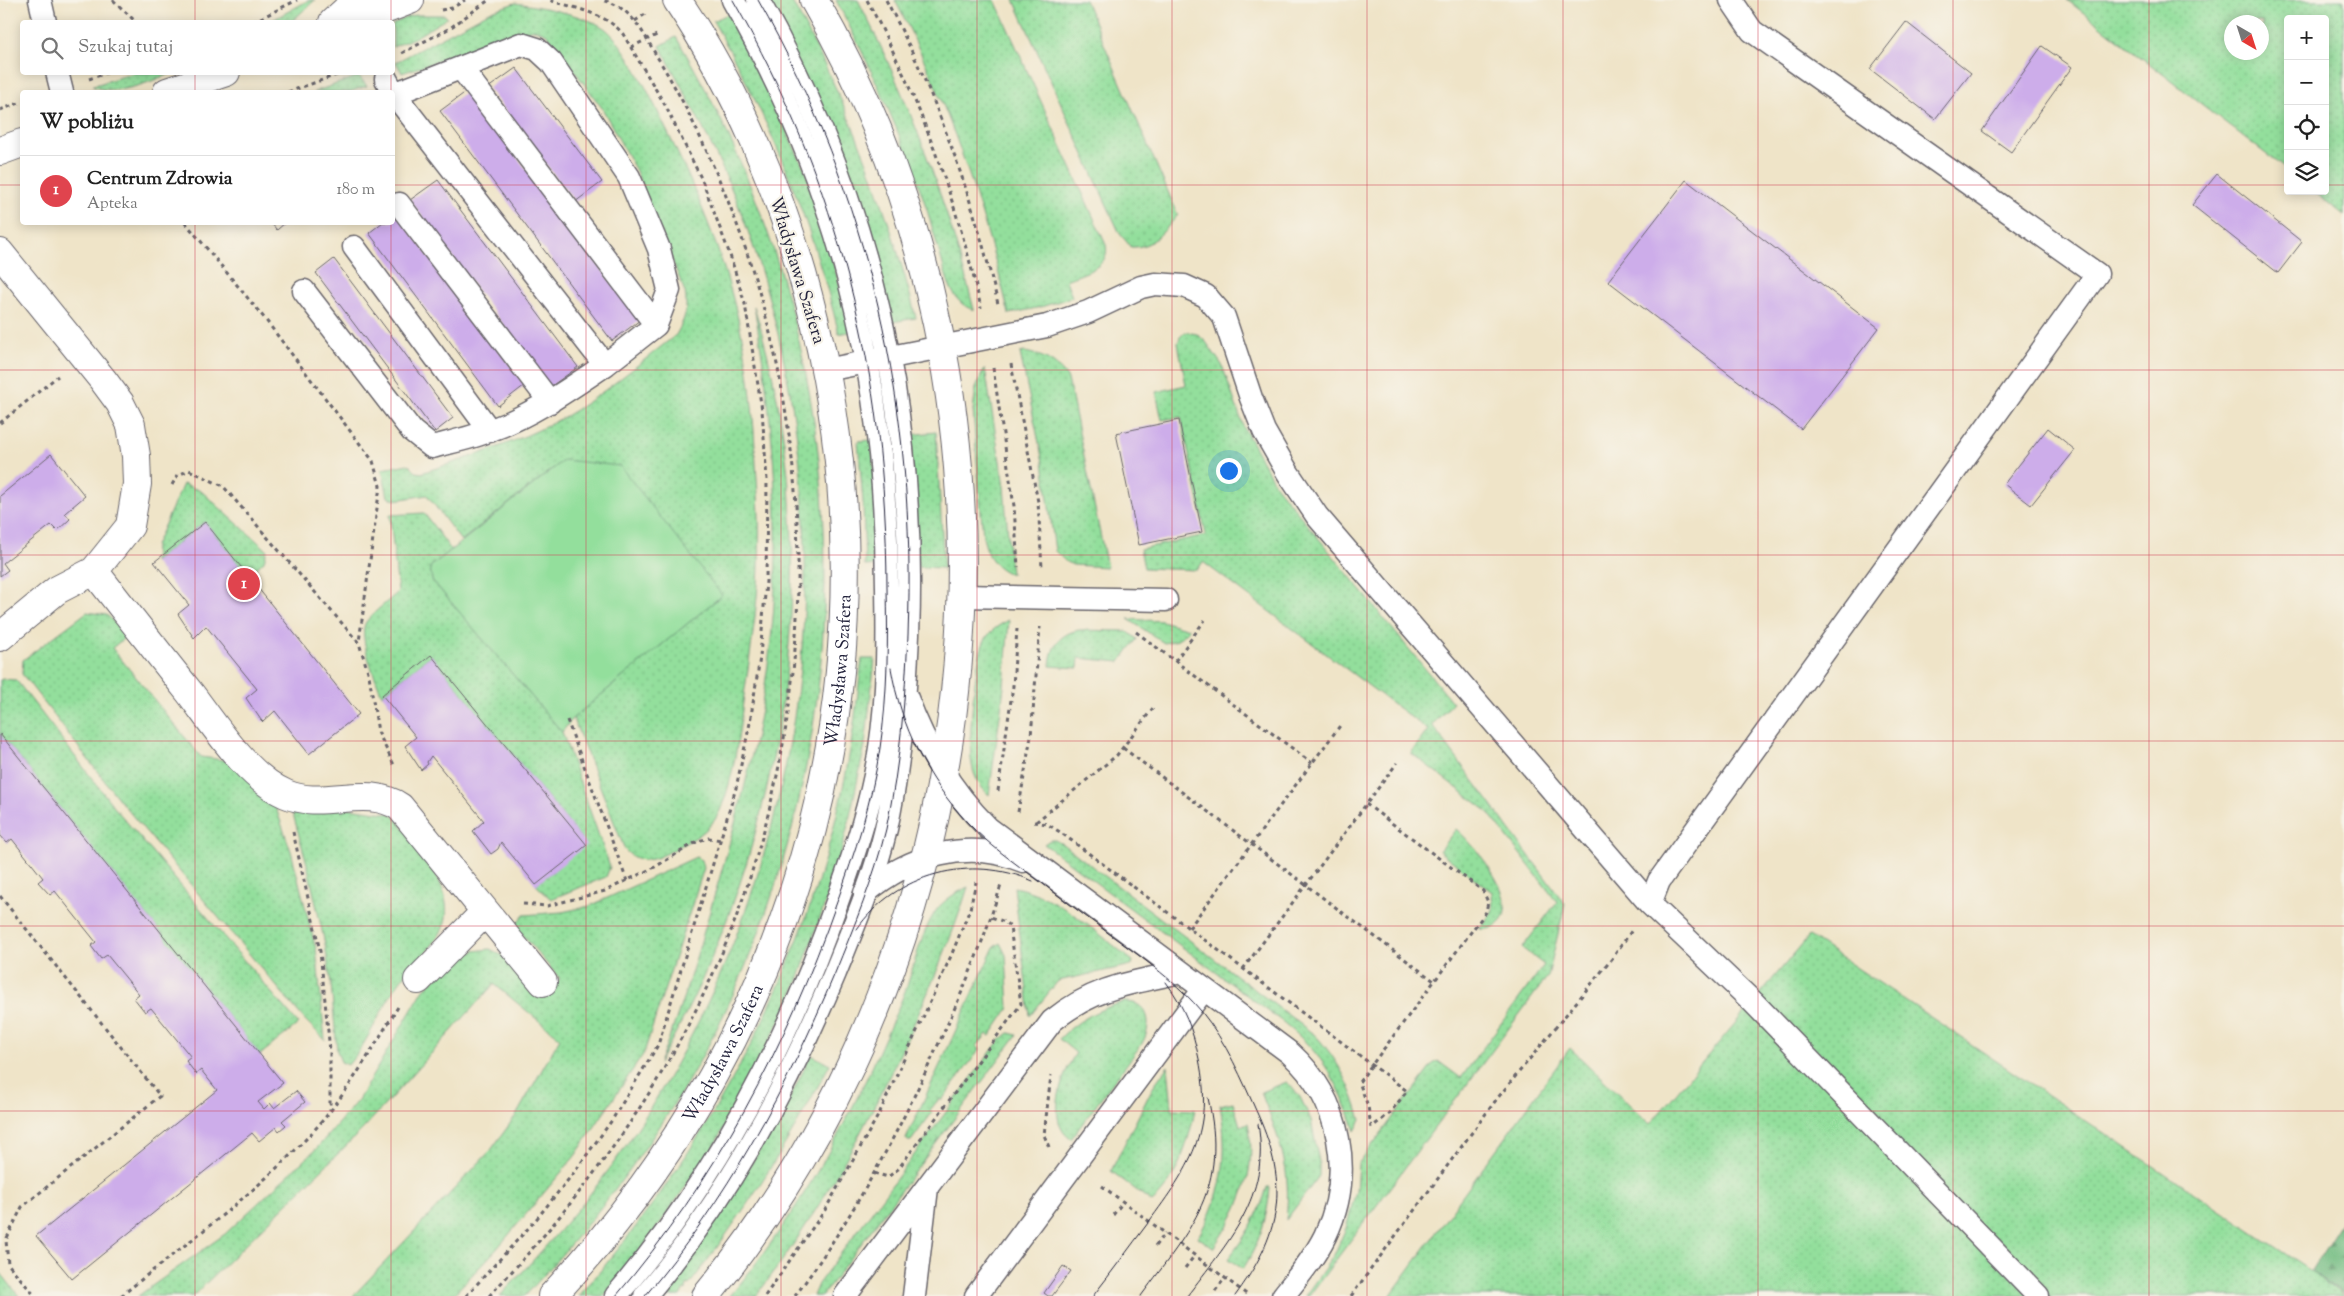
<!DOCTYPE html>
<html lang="pl">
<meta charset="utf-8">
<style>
:root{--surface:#fff;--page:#f6f6f6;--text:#222;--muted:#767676;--line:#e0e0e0;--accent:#d1495b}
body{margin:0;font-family:"Sorts Mill Goudy",serif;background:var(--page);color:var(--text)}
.controls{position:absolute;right:15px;top:15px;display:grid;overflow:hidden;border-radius:5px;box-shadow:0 2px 12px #0003}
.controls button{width:45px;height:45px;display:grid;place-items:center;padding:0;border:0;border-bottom:1px solid var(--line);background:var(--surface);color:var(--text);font:25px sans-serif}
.compass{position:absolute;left:2224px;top:15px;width:45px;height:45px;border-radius:50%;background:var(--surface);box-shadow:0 2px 12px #0003;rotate:141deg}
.you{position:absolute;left:1228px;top:470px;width:18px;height:18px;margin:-12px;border:4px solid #fff;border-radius:50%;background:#1a73e8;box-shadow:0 0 0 8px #1a73e833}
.badge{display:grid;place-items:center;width:32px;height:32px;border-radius:50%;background:var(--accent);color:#fff;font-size:16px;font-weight:700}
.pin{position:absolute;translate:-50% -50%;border:2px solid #fff;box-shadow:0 1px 5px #0006}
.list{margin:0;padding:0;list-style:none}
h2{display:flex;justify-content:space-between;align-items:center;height:65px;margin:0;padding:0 20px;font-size:21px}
h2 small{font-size:16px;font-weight:400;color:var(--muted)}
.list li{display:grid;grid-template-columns:32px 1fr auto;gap:15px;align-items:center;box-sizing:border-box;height:70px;padding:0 20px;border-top:1px solid var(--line)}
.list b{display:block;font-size:19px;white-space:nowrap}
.list p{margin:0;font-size:16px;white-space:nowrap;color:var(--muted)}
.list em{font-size:16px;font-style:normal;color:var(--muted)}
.icon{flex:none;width:28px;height:28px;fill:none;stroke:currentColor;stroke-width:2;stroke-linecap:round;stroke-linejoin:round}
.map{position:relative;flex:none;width:2344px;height:1296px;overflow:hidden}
.search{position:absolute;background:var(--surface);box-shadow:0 2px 12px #0003;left:20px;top:20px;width:375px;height:55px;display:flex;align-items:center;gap:12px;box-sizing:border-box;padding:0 18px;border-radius:5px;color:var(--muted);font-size:19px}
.panel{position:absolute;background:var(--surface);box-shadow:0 2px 12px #0003;left:20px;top:90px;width:375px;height:135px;border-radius:5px}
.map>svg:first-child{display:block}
.grass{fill:url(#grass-dots);stroke:#5a806c;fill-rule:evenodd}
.forest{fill:url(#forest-firs);stroke:#4c7060}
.pitch{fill:#93df9c;stroke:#5a806c}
.building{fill:#cdadea}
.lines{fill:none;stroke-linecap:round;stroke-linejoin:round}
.lane-casing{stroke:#6a666c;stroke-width:25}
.street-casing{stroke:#6a666c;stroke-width:30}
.secondary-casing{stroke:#6a666c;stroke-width:30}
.path{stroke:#6a666c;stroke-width:3;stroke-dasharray:4 4;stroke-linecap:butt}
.lane{stroke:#fff;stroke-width:22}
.street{stroke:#fff;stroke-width:28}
.secondary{stroke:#fff;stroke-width:28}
.tram{stroke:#22223b;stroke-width:1}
.grid{fill:none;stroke:#d1495b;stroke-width:1;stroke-opacity:0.55}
.labels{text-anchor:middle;stroke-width:4.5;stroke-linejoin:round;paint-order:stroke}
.street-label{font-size:18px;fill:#22223b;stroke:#f7f3e8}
</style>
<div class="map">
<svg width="2344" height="1296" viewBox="0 0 2344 1296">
<defs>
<pattern id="grass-dots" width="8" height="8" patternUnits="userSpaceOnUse" patternTransform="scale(1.25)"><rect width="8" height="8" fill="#93df9c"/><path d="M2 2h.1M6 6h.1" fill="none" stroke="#7ebf87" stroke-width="1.8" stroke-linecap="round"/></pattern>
<pattern id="forest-firs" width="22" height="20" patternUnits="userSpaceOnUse" patternTransform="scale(1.25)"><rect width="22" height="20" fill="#76be84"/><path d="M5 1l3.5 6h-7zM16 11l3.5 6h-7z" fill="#609a6d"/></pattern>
</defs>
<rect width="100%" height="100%" fill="#f7f3e8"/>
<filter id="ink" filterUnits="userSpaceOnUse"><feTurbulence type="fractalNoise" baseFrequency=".02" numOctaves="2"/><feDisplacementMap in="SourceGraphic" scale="10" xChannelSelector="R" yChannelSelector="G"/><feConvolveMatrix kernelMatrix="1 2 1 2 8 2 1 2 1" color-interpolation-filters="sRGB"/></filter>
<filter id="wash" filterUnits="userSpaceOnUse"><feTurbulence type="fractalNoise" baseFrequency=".0096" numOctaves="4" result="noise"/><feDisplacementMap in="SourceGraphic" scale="20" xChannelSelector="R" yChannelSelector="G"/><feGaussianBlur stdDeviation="1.12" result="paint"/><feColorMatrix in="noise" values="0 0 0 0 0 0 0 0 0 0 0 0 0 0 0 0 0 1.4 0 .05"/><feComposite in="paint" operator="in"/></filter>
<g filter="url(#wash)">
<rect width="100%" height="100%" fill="#efe4c8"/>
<!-- grass -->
<path class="grass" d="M309,0H315L291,22H269Z
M768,0H791C847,100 888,207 916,318L892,322Z
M836,0H858C909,100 947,201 974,310C951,303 947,278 941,258C933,232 927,206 917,181C894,119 867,59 836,0Z
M895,0H995L1106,245C1111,268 1082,273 1066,280L1072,297L1041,307L1009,314C982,202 948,103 895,0Z
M1014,0H1085L1178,215C1164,230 1154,248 1131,247L1120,234Z
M2067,0H2344V215L2313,191H2325V19H2288V171ZM2232,22H2262V52H2232Z
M515,3C538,6 592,16 608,31C630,51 655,106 668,133C701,200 729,269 743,342C751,383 754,424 756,465C759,505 761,545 758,584C755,624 749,663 743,702C739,734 732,792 716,818C709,828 700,836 689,841C668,852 645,872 625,850L573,718L722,595L564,460L461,541L427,495L395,500L388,497L382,469L408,464L416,472L421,473C475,456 538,436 585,404C617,383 646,358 676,335C685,319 688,310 685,292L636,171L602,108L547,34L534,29L402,73L396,62L489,12Z
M730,13L807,174L853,331L839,334C812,223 770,119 713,21Z
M416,15H445L447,18L416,37L393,47V24L407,17Z
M676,37C861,344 875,723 710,1042C661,1135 596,1219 525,1296H500C543,1250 587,1202 623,1150C809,879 856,541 748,231C725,166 692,107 660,46Z
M133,73H173C147,82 120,97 92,86Z
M359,76L367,86L349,92H314Z
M754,306C831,552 788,841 659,1063C681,1011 696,958 712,904C733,832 754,760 765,685C785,559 776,431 754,306Z
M1185,332L1197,334L1206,342L1222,365L1244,428L1276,486L1453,703L1432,725L1565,904L1548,976L1309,1296H1305L1334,1255L1346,1228L1356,1191L1358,1164L1433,1064L1438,1061L1461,1078L1544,965L1522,948L1557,902L1487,811L1411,753L1428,730L1203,562L1197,570L1144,568L1140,549L1206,535L1181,417L1162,420L1156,392L1186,385L1178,343L1180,337Z
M1025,352C1045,356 1057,362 1068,379L1107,567L1073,565L1066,562L1055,551L1043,462L1020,353Z
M985,368L1004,486L1011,574C994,568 987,555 983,537L973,410L976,387Z
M936,432L944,568L918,567L910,435Z
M872,440L879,565L865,566L863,502L858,441Z
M183,484L201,491L267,550L264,561L248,576L205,522L154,562L155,546Z
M424,513L451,550L430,567L432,580L562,732L610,867L606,877L551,899L536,885L586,844L431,655L382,695C376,680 357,636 366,622C374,611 389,601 398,592L390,515Z
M87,612L107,615L128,635L112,648L201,757L230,761L273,800L291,851L316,949L325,1040L305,1020L121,802L22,674L23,660Z
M1128,619L1162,621L1189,629L1178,640L1164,643Z
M1009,620L1004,687L989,795C980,787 974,777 972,765C967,746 975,660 984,642C989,631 999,625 1009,620Z
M1079,630L1127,631L1137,639L1120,662L1079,658L1078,668L1050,666C1051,647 1059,634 1079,630Z
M862,659H875L865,745L848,825L836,873L791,1000L714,1146L635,1259L604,1296H579C709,1147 805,973 845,778C853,739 857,699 862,659Z
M3,679L16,680L114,807L298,1024L260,1055L0,734V680Z
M291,807L348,808L392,814C415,841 461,893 442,930C432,950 414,963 401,980C381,1006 370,1041 348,1065L341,1062L337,1051L331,984L325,944L307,864Z
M1456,829C1474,844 1519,898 1501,921C1495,928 1488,930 1480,929L1493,910L1492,892L1439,851Z
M1050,840H1055L1064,845L1316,1036C1339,1061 1352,1088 1361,1120L1355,1131C1340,1084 1323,1054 1284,1023L1044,844Z
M696,857L701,860L704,868L644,1053L575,1156L495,1251L452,1296H353L491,1150L517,1114L560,1038L494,984L363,1129L193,1296H138L225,1234L317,1148L358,1100L424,989L454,961L474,951L490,949L503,956L541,997L560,979L515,926L524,915L562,912L590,906Z
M968,887C952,938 931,986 909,1035C866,1127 818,1216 756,1296H730C793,1221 844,1132 883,1042C891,1024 900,1005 907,986C915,962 921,934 935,912C943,900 956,893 968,887Z
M1014,887C1059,896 1097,933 1133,961L1132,965L1058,981L1030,1016Z
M1809,936L2311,1271L2344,1296H1390L1570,1048L1650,1124Z
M1000,943L1006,955L1009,1008L990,1036L987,1034L977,1046L980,1049L942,1100L939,1099L930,1110L932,1113L911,1141H908L906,1139L994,947Z
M1124,1002C1151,1001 1153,1027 1141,1045L1071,1139C1045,1123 1062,1073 1076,1053L1059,1039C1078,1020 1098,1009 1124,1002Z
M1009,1033L1017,1035L822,1296H813L818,1284L999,1041Z
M811,1055L830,1064C787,1145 745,1212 689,1285L687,1284L686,1290L684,1289L680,1296H657L748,1169L788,1102Z
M1168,1066L1172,1109L1195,1110C1189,1140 1177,1182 1152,1202L1111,1171L1154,1085Z
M1287,1082L1300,1097L1311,1120L1319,1162V1176L1286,1220C1292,1166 1279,1140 1261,1092Z
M1233,1102L1240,1126L1248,1123C1258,1172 1240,1209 1213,1248L1198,1237C1224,1192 1229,1156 1220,1105Z
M1267,1187H1270C1268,1217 1259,1244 1243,1269L1228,1259C1245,1237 1260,1214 1267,1187Z
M0,1272L19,1296H0Z"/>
<!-- forest -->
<path class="forest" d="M2344,1219V1294L2311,1271Z"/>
<!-- pitch -->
<path class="pitch" d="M564,460L620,466L722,595L573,718L562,732L432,580L430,567Z"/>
<g id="blocks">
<!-- building -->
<path class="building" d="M1906,22L1971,73L1935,119L1870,69Z
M2042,46L2072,67L2011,152L1982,131Z
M516,68L602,182L575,202L488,88Z
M467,91L640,320L612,341L440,111Z
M2217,174L2302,242L2278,273L2192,205Z
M438,180L578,367L550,387L410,200Z
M1686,180L1879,328L1801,429L1608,281Z
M396,213L525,385L498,406L369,233L383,222H392V216Z
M270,222H286L277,230Z
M334,259L453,418L435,432L316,273Z
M1179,420L1202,532L1139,545L1116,433Z
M2048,428L2075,450L2031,505L2004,484Z
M51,454L85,496L65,513L70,519L57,531L51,525L3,563L8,570L0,576V496Z
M205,522L359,714L309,754L275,711L263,722L261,720L246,698L257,689L206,626L194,638L178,614L189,605L154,562Z
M431,655L587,845L536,885L501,842L498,849L491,854L473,831L484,821L431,756L427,762L428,764L421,770L405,746L416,737L382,695Z
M0,734L283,1083L258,1102L264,1109L270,1103L274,1108L296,1091L305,1102L282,1121L286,1125L279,1131L276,1127L259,1141L252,1133L72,1279L36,1236L217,1090L201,1070L196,1074L186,1061L191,1057L151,1008L145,1012L134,998L139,994L107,955L101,959L91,946L96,942L55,891L50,895L38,882L43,878L12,839L7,843L0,835Z
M1063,1266L1071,1271L1052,1296H1048L1044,1293Z"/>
</g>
</g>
<g filter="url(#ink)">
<use href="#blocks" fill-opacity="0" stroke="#6a666c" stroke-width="1"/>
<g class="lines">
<defs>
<path id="lane" d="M40,0L45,22
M461,68L656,325
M57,72L62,92
M394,94L521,44L537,49L551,62L629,177L659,249L669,290L656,325L605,365
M399,204L550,402
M354,247L490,431
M304,291L412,431L432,447C451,442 472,438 491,430C533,415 569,389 605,365L394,94L386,79
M826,370L1047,326L1088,312L1141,287L1155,284L1184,286L1206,296L1224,317L1251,398L1264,431L1288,473L1317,516L1650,904L1753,1002L2038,1296
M963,596L1166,600
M906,696C925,746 949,789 988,828L1290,1053C1341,1099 1355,1174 1325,1236C1314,1258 1298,1277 1283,1296
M865,893C909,856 967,838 1023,861
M1650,904L1659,881L2097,274L1752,31L1731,0
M616,1296C716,1179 786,1047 837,902C855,852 872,801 880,748C888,695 888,641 887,587C886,373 840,187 733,0
M645,1296C727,1199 786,1090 835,973C854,926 874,879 886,829C900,765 905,700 908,635C917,409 870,198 758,0
M845,1296L1052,1021C1094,987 1130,983 1181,972
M914,1296L927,1188
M976,1296L1204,989"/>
<path id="street" d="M333,22L357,0
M353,22L410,0
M167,92L226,72
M0,151L22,143
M0,253L103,380L120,403L131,425L136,456L137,484L130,526L94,571C126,612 158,653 190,693C215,726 248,778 286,794C323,810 366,784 400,807L543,982
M0,637L57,590L94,571
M418,980L485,912"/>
<g id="secondary">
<path id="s1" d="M552,1296C807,1023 905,658 808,295C781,192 737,89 677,0"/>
<path d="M706,1296C1000,935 1047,405 814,0"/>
</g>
</defs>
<!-- lane casing -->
<use href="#lane" class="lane-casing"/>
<!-- street casing -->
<use href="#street" class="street-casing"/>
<!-- secondary casing -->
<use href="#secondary" class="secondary-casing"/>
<!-- path -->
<path class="path" d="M113,0L136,22
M867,0C919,97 957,201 981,308
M886,0C937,95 973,198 998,304
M441,10L452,8L465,0
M635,21L647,13
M253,22L297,0
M631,47L659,34
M402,53L450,28L489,0
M89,79L109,72
M288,92L345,72
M0,110L22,102
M185,222L265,319L373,461L380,486L359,642
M1011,364L1038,502L1042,568
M993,368L1014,506L1018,567
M0,423L58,376
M172,485L177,476L189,470L223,486L359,643L369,675L378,732L395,767
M1136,632L1312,763
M1175,661L1205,620
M567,720L627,881
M1123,748L1434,981
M998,791L1013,686L1017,629
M1366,804L1483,891L1488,902L1486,912L1359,1082L1368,1106L1371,1128
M1018,812L1031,736L1040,627
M1034,822L1047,824L1060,832L1407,1091L1389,1114L1372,1127
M1036,822L1117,755L1153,708
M293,832L320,951L330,1051V1110
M0,896L160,1096L22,1207L6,1240L8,1264L35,1296
M523,904L547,906L605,891L655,867L698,841L709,838L721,840
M1189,928L1342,723
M1243,969L1397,763
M1049,1147L1044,1135L1051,1075
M874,1173L888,1177L898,1169L1021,1004L1010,927L1005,922L991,917
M1102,1186L1249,1296
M1113,1215L1123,1202
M1155,1246L1165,1233
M1185,1268L1195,1255
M1215,1291L1225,1278
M121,1296C187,1242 260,1191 317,1127C349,1091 373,1047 398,1007
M466,1296L534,1222L576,1170L612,1120L658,1045L736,788L750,723L760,657L766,581L767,480L762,410L745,304L730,255L702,180L665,105L623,34C606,13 574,8 549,0
M489,1296C565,1216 633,1129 685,1031C825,768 835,443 715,170C698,131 679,92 656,55C648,41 640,25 628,14C621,7 613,3 603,0
M765,1296L825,1210L879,1114L951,956L970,909L976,882
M795,1296C852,1219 898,1134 937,1047C962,994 984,941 1001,885
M1351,1296L1496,1100L1611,960L1632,930"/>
<!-- lane -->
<use href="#lane" class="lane"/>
<!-- street -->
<use href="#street" class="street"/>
<!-- secondary -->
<use href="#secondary" class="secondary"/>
<!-- tram -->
<path class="tram" d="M891,668C901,727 927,779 967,822C988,844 1013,862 1038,880C1069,904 1101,928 1133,951C1158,970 1182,988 1201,1011C1227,1043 1242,1079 1258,1115C1290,1187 1281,1234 1235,1296
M857,929C896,873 971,854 1033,881
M616,1296C716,1179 786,1047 837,902C855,852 872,801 880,748C888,695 888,641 887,587C886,373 840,187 733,0
M645,1296C727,1199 786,1090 835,973C854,926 874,879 886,829C900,765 905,700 908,635C917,409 870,198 758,0
M1093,1296C1112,1272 1130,1247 1148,1223C1190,1166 1214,1132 1199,1059C1193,1030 1184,1006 1166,982
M1141,1296C1192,1227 1229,1189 1208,1098
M1187,1296C1228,1242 1271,1197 1258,1124"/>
</g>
</g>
<!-- grid -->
<path class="grid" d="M195,0V22M391,0V22M586,0V1296M781,0V1296M977,0V1296M1172,0V1296M1367,0V1296M1563,0V1296M1758,0V1296M1953,0V1296M2149,0V1296M195,72V92M391,72V92M0,185H22M392,185H2288M2325,185H2344M195,222V1296M391,222V1296M0,370H2344M0,555H2344M0,741H2344M0,926H2344M0,1111H2344"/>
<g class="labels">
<!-- street labels -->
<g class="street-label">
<text transform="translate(798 270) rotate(73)" y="6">Władysława Szafera</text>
<text dy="6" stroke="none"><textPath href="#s1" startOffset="701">Władysława Szafera</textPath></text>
<text dy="6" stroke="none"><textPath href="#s1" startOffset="298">Władysława Szafera</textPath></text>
</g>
</g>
</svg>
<div class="controls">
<button>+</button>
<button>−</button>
<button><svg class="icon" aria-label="locate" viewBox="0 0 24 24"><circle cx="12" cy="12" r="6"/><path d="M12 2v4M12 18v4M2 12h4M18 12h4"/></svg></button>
<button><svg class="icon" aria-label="layers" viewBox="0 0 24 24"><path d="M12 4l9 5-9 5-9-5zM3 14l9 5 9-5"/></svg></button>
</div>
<svg class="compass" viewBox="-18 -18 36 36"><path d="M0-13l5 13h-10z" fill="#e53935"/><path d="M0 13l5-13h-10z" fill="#767676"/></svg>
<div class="you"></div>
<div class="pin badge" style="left:244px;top:584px;background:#e0444e">1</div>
<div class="search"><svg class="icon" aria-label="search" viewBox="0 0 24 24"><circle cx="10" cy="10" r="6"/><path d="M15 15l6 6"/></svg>Szukaj tutaj</div>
<section class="panel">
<h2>W pobliżu<small></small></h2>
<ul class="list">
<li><span class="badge" style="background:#e0444e">1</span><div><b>Centrum Zdrowia</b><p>Apteka</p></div><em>180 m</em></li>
</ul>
</section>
</div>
